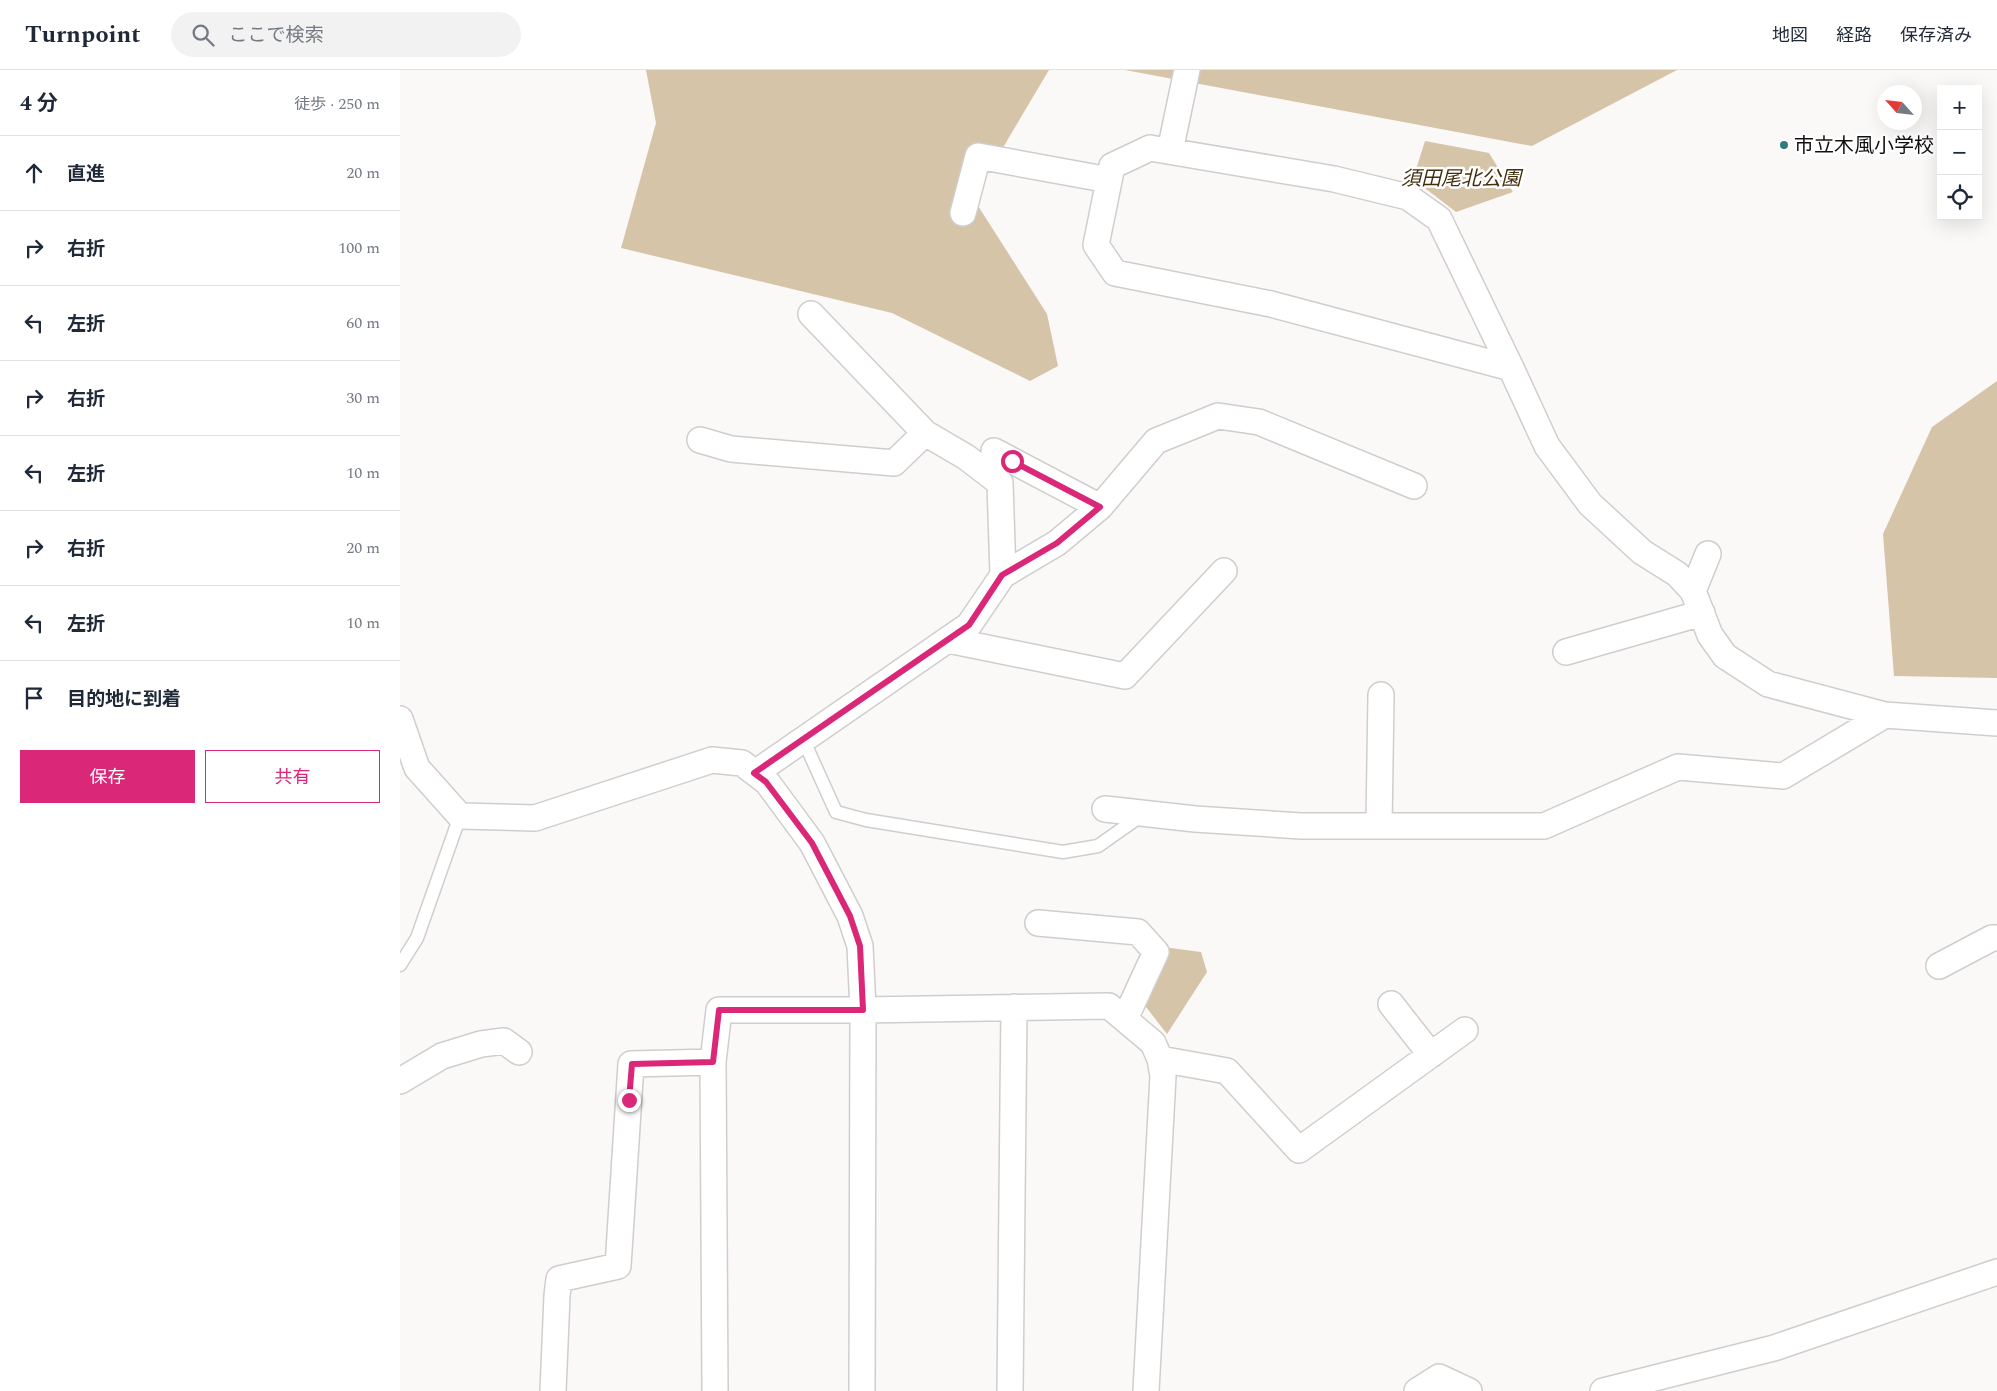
<!DOCTYPE html>
<html lang="ja">
<meta charset="utf-8">
<style>
:root{--surface:#fff;--page:#f2f2f3;--text:#1f2937;--muted:#747a83;--line:#e0e1e3;--accent:#db2777}
body{margin:0;font-family:Spectral,"Noto Sans JP",serif;background:var(--page);color:var(--text)}
.controls{position:absolute;right:15px;top:15px;display:grid;overflow:hidden;border-radius:0px;box-shadow:0 5px 20px #0002}
.controls button{width:45px;height:45px;display:grid;place-items:center;padding:0;border:0;border-bottom:1px solid var(--line);background:var(--surface);color:var(--text);font:25px sans-serif}
.compass{position:absolute;left:1477px;top:15px;width:45px;height:45px;border-radius:50%;background:var(--surface);box-shadow:0 5px 20px #0002;rotate:297deg}
.stop{position:absolute;width:15px;height:15px;margin:-11px;border:4px solid #db2777;border-radius:50%;background:#fff}
.stop.end{background:#db2777;border-color:#fff;box-shadow:0 1px 5px #0008}
.list{margin:0;padding:0;list-style:none}
h2{display:flex;justify-content:space-between;align-items:center;height:65px;margin:0;padding:0 20px;font-size:21px}
h2 small{font-size:16px;font-weight:400;color:var(--muted)}
.list li{display:grid;grid-template-columns:32px 1fr auto;gap:15px;align-items:center;box-sizing:border-box;height:75px;padding:0 20px;border-top:1px solid var(--line)}
.list b{display:block;font-size:19px;white-space:nowrap}
.list em{font-size:16px;font-style:normal;color:var(--muted)}
.actions{display:flex;gap:10px;padding:15px 20px}
.actions a{flex:1;padding:11px 0;border:1px solid var(--accent);border-radius:0px;text-align:center;font-size:18px;color:var(--accent)}
.actions .main{background:var(--accent);color:#fff}
.icon{flex:none;width:28px;height:28px;fill:none;stroke:currentColor;stroke-width:2;stroke-linecap:round;stroke-linejoin:round}
.map{position:relative;flex:none;width:1597px;height:1321px;overflow:hidden}
header{display:flex;align-items:center;gap:30px;box-sizing:border-box;height:70px;padding:0 25px;background:var(--surface);border-bottom:1px solid var(--line)}
header strong{font-size:24px}
nav{display:flex;gap:28px;margin-inline-start:auto;font-size:18px}
.search{width:350px;height:45px;background:var(--page);display:flex;align-items:center;gap:12px;box-sizing:border-box;padding:0 18px;border-radius:28px;color:var(--muted);font-size:19px}
main{display:flex}
aside{flex:1;background:var(--surface)}
.map>svg:first-child{display:block}
.green{fill:#d6c4a9}
.lines{fill:none;stroke-linecap:round;stroke-linejoin:round}
.lane-casing{stroke:#d0cdcd;stroke-width:15}
.street-casing{stroke:#d0cdcd;stroke-width:28}
.lane{stroke:#fff;stroke-width:12}
.street{stroke:#fff;stroke-width:25}
.route{stroke:#db2777;stroke-width:6}
.poi-dot{fill:#337c7d;stroke:#fff;stroke-width:2}
.labels{text-anchor:middle;stroke-width:5;stroke-linejoin:round;paint-order:stroke}
.poi-label{font-size:20px;fill:#121111;stroke:#fff;text-anchor:start}
.park-label{font-size:20px;font-style:italic;fill:#432f0e;stroke:#fff}
</style>
<header>
<strong>Turnpoint</strong>
<div class="search"><svg class="icon" aria-label="search" viewBox="0 0 24 24"><circle cx="10" cy="10" r="6"/><path d="M15 15l6 6"/></svg>ここで検索</div>
<nav><a>地図</a><a>経路</a><a>保存済み</a></nav>
</header>
<main>
<aside>
<h2>4 分<small>徒歩 · 250 m</small></h2>
<ul class="list">
<li><svg class="icon" aria-label="ahead" viewBox="0 0 24 24"><path d="M12 20V5M6 11l6-6 6 6"/></svg><div><b>直進</b></div><em>20 m</em></li>
<li><svg class="icon" aria-label="right" viewBox="0 0 24 24"><path d="M7 20v-9h11M14 6l5 5-5 5"/></svg><div><b>右折</b></div><em>100 m</em></li>
<li><svg class="icon" aria-label="left" viewBox="0 0 24 24"><path d="M17 20v-9H6M10 6l-5 5 5 5"/></svg><div><b>左折</b></div><em>60 m</em></li>
<li><svg class="icon" aria-label="right" viewBox="0 0 24 24"><path d="M7 20v-9h11M14 6l5 5-5 5"/></svg><div><b>右折</b></div><em>30 m</em></li>
<li><svg class="icon" aria-label="left" viewBox="0 0 24 24"><path d="M17 20v-9H6M10 6l-5 5 5 5"/></svg><div><b>左折</b></div><em>10 m</em></li>
<li><svg class="icon" aria-label="right" viewBox="0 0 24 24"><path d="M7 20v-9h11M14 6l5 5-5 5"/></svg><div><b>右折</b></div><em>20 m</em></li>
<li><svg class="icon" aria-label="left" viewBox="0 0 24 24"><path d="M17 20v-9H6M10 6l-5 5 5 5"/></svg><div><b>左折</b></div><em>10 m</em></li>
<li><svg class="icon" aria-label="arrive" viewBox="0 0 24 24"><path d="M6 21V4h12l-3 4 3 4H6"/></svg><div><b>目的地に到着</b></div></li>
</ul>
<div class="actions"><a class="main">保存</a><a>共有</a></div>
</aside>
<div class="map">
<svg width="1597" height="1321" viewBox="0 0 1597 1321">
<rect width="100%" height="100%" fill="#fbf8f8"/>
<!-- green -->
<path class="green" d="M246,0H649L573,128L647,244L658,296L630,311L492,243L221,178L256,53Z
M725,0H1277L1132,76Z
M1025,71L1089,83L1113,122L1056,142L1013,109Z
M1597,311V608L1494,606L1483,464L1532,357Z
M763,877L801,882L807,902L767,964L739,928Z"/>
<g class="lines">
<defs>
<path id="lane" d="M403,669L436,742L466,750L663,782L698,776L742,745
M0,895L17,868L60,746"/>
<path id="street" d="M770,81L787,0
M563,143L578,86L709,110
M1111,298L1039,149L1008,127L934,109L750,78L712,96L696,175L715,203L871,234L1111,298L1147,376L1190,434L1242,482L1277,504L1293,521L1310,565L1325,586L1368,614L1485,645L1597,653
M300,370L331,379L494,393L525,363
M594,381L700,437
M603,505L657,473L700,437L756,371L818,346L859,352L1014,416
M1293,521L1308,484
M548,570L725,606L824,501
M1166,582L1302,543
M0,649L17,698L60,746L135,748L312,690L342,693L367,712L412,773L450,846L460,876L463,940L462,1321
M355,703L569,555L603,505L600,413L566,387L525,363L411,244
M705,739L795,749L901,756H1144L1278,697L1383,706L1485,645
M979,756L981,625
M638,853L738,862L756,882L725,949
M1539,896L1592,868H1597
M991,934L1031,985
M760,989L827,1001L899,1080L1065,960
M0,1011L42,986L81,974L104,971L119,982
M153,1321L157,1226L159,1209L218,1196L231,994L313,992
M315,1321L313,992L319,940H463L709,936L753,973L760,989L763,1006L746,1321
M610,1321L614,937
M1017,1321L1039,1307L1069,1321
M1203,1321L1374,1278L1597,1202"/>
</defs>
<!-- lane casing -->
<use href="#lane" class="lane-casing"/>
<!-- street casing -->
<use href="#street" class="street-casing"/>
<!-- lane -->
<use href="#lane" class="lane"/>
<!-- street -->
<use href="#street" class="street"/>
</g>
<g class="lines">
<!-- route -->
<path class="route" d="M229,1030L232,994L313,992L319,940H463L460,876L450,846L412,773L366,712L354,703L569,555L602,505L657,473L700,437L612,391"/>
</g>
<!-- markers -->
<circle class="poi-dot" cx="1384" cy="75" r="5"/>
<g class="labels">
<!-- poi labels -->
<g class="poi-label">
<text x="1394" y="82">市立木風小学校</text>
</g>
<!-- park labels -->
<g class="park-label">
<text x="1061" y="115">須田尾北公園</text>
</g>
</g>
</svg>
<div class="controls">
<button>+</button>
<button>−</button>
<button><svg class="icon" aria-label="locate" viewBox="0 0 24 24"><circle cx="12" cy="12" r="6"/><path d="M12 2v4M12 18v4M2 12h4M18 12h4"/></svg></button>
</div>
<svg class="compass" viewBox="-18 -18 36 36"><path d="M0-13l5 13h-10z" fill="#e53935"/><path d="M0 13l5-13h-10z" fill="#747a83"/></svg>
<div class="stop" style="left:612px;top:391px"></div>
<div class="stop end" style="left:229px;top:1030px"></div>
</div>
</main>
